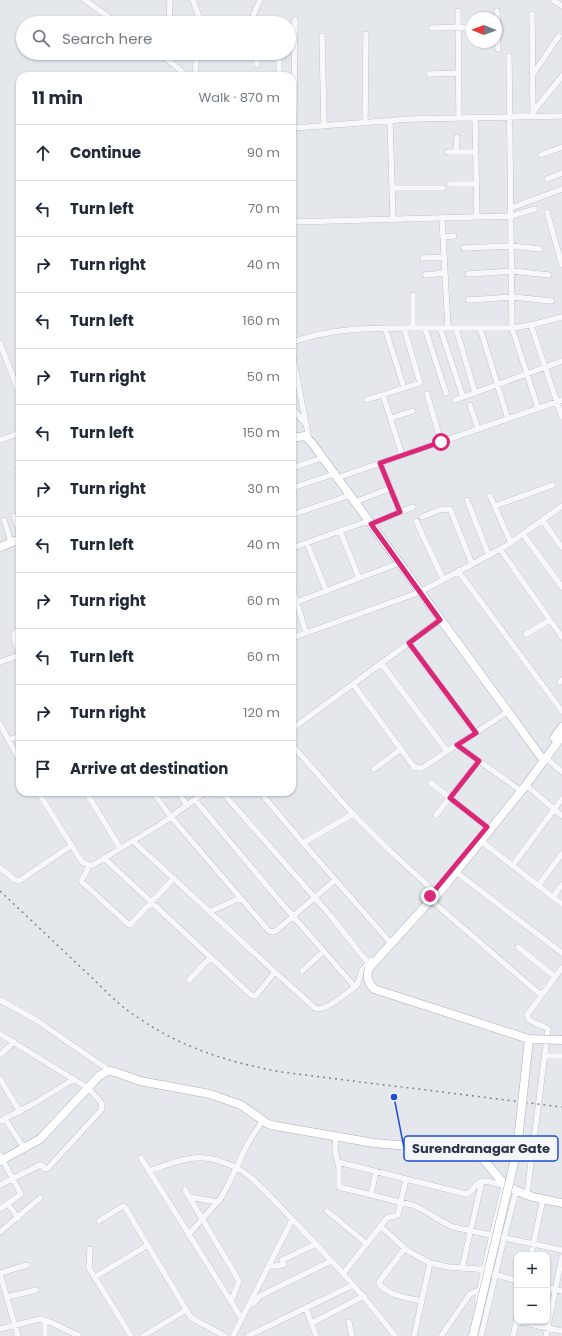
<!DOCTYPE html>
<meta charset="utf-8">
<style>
:root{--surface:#fff;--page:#f2f2f3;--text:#1f2937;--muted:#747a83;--line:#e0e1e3}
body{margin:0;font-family:Poppins,sans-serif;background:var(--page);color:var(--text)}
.controls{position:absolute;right:12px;bottom:12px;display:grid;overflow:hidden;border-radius:8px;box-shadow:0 1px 3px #0004}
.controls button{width:36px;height:36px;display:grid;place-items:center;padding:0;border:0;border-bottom:1px solid var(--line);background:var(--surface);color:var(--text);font:20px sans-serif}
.compass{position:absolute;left:466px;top:12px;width:36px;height:36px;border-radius:50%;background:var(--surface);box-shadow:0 1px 3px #0004;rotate:271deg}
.stop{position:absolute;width:12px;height:12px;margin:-9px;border:3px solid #db2777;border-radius:50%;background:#fff}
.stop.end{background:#db2777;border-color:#fff;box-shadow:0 1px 4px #0008}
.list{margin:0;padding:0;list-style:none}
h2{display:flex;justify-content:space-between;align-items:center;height:52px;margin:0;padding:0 16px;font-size:17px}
h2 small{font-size:13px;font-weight:400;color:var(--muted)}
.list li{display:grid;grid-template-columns:26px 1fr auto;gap:12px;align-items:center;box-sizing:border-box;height:56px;padding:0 16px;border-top:1px solid var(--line)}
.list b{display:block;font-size:15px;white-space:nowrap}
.list em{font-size:13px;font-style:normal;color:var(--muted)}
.icon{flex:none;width:22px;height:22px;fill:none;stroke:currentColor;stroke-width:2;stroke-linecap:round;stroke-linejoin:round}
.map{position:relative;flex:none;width:562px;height:1336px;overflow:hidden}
.search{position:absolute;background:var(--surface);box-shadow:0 1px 3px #0004;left:16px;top:16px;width:280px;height:44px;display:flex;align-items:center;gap:10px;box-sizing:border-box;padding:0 14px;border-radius:22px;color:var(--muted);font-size:15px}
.panel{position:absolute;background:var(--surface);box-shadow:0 1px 3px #0004;left:16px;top:72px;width:280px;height:724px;border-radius:12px}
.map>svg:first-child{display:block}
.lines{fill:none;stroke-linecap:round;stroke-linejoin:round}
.street-casing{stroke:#a9aeb7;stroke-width:6}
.secondary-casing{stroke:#a9aeb7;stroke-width:9}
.street{stroke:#f7f8fa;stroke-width:5.5}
.secondary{stroke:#fff;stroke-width:8}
.rail{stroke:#7d8696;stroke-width:1.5;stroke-dasharray:2 4;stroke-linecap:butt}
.secondary-bridge-casing{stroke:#a9aeb7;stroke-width:9;stroke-linecap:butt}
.secondary-bridge{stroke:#fff;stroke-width:8}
.route{stroke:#db2777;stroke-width:5}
.leader{fill:none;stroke:#1d4ed8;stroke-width:1.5}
.callout-dot{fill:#1d4ed8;stroke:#f4f6f9;stroke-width:1.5}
.callout{fill:#f4f6f9;stroke:#1d4ed8;stroke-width:1.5}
.callout-label{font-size:13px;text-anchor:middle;font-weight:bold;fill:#2b3445}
</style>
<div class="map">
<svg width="562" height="1336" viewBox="0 0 562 1336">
<rect width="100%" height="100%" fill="#e4e7ec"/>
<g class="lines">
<defs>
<path id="street" d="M85,0L117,23
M193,0L200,20L199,23
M553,0L562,6
M458,11L459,118
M497,11L498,49
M532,14L533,117
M169,23L170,0
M250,23L260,0
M280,23V22
M432,28L472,27
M322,36L324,126
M160,53L187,76
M509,56L512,328L538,408
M257,65V53
M279,70V53
M429,74L458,73
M533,74L559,36
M195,76L197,53
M533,112L562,76
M475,118L477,217
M390,121L393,219
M365,122L366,34
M294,128L295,20
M448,152H475
M456,152L457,137
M541,155L562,147
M547,179L562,173
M450,184H476
M392,188H443
M511,208L562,189
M547,212L562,265
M292,217L293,134L294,128L411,119L562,116
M442,218L448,328
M292,222L511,216L535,209
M443,237L454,236
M464,248L511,246L540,249
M423,258L444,257
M468,274L512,271L549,275
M425,275L445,273
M413,295V328
M468,300L512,297L552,301
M531,325L562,417
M385,328L404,388
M425,328L446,393
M440,328L463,397
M456,328L475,393
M480,328L508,419
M292,342C336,327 373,328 419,328C450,328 482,328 513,328L535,324L562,317
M0,343L20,395
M292,352L309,439
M427,394L441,442
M383,395L402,455
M366,400L420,383L404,328
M455,400L562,361
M470,405L478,429
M292,408L305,423
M391,418L413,411
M0,440L20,433
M380,463L400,512
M292,468L322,458
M17,471L20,470
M337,478L562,400
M292,488L334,474
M490,496L511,543
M467,500L489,556
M355,502L391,488
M495,506L553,485
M292,515L350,495
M14,516L20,534
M422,517L439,510L450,509L472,564
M4,520L11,542
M542,520L562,547
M416,521L443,579
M371,524L413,507
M340,531L359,578
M523,534L562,587
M307,543L326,590
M292,548L368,521
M500,549L562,637
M458,571L562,711
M292,587L306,633
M297,602L399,563
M20,629C8,633 17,646 20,654
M526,634L550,620
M292,638L420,592L506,546L562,506
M409,643L475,733
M0,662L20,655
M381,663L447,751
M560,682L562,680
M353,684L414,767L419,768H422L507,712
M0,724L20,761
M292,729L440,620
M8,740L20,736
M292,745L353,814L390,851L434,891
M457,745L517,788
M546,758L562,772
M374,769L401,749
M431,783L487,827
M526,785L562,816
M38,792L82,862L89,865H93L161,824L205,792
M86,792L120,848
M153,792L171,817L269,931L272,932L276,931L335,880
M178,792L187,805
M222,792L330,915L368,963
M260,792L303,843L389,941
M195,800L278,899L355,987
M436,815L479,761
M133,841L275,972L315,1008C326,1012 346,993 355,987L358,983L362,970L371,960
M481,841L562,904
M303,843L353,814
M104,858L251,995L255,996L257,994L275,972
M89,865L86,873L81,881L128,924L130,925L174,878
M512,866L562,799
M0,868L14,879L19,881L72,845
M456,872L562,953
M538,886L562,854
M553,897L562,885
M432,901L541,995
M209,912L240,898
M518,947L555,977
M302,971L324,951
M189,980L210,958
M0,1000L36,1020L110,1071
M0,1034L88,1088L101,1102L102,1109L48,1168L45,1169L42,1165H40L0,1185
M0,1055L14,1042
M545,1056H562
M0,1079L20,1112
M5,1119L24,1148
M0,1121L35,1103L74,1079
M336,1136L335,1150L339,1168V1187L412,1205C427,1210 438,1221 453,1227L562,1250
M0,1155L21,1194L0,1209
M141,1158L242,1319
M338,1162L466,1194C470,1193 473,1189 476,1185C483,1177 495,1184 505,1186
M149,1171C172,1163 193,1153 217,1160C225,1163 235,1166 242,1171C260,1183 275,1202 290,1217C327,1255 363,1294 395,1336
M185,1190L238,1279L239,1281L231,1302
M527,1194L548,1029C542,1024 529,1024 527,1015L562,968
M371,1195L376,1171
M189,1197L218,1202
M8,1204L18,1218
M327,1211L367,1244
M99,1221L123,1206L125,1207L190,1316L195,1320L225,1336
M380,1226L408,1251L430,1263L448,1267L478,1269L517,1281
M0,1232L40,1198
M188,1235L221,1198L228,1185L248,1143L263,1120
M405,1248L379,1282V1284C392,1297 404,1297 421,1301
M90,1249L89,1268L131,1336
M531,1255L543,1199
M282,1260L316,1244
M269,1266H277L284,1264
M462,1268L482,1181
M0,1273L27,1265
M0,1274L18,1336
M343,1274L387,1218L398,1215L406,1179
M95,1277L148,1245
M547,1288L562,1291
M7,1297L36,1290
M477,1301L492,1235L505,1183
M253,1304L260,1296L331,1261
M306,1308L316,1336
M45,1320V1336
M516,1321L562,1331
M349,1322L352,1336
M312,1323L364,1296
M0,1329L40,1319L50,1322L79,1336
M143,1336L186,1310
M233,1336L292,1220
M248,1336L353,1285
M414,1336L430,1263
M441,1336L470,1294L474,1292L480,1290
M481,1336L504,1238L516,1191
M513,1336L517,1319
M546,1336L562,1257"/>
<path id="secondary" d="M292,438L305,436L312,443L544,761
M0,547L20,539
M554,738L562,727
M369,968L429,902L435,898L526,785L562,736
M0,1161L40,1139L99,1076L104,1073L110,1071L115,1072L140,1081L210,1094L241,1105L268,1124L276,1126L374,1143L468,1151C488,1157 490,1171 504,1183C520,1196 542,1199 562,1203"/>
</defs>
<!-- street casing -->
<use href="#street" class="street-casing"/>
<!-- secondary casing -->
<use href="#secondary" class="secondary-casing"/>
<!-- street -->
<use href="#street" class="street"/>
<!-- secondary -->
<use href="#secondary" class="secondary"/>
<!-- rail -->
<path class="rail" d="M0,891C29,918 58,946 87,973C103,988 118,1005 137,1017C182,1048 228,1062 281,1072L562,1107"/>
<defs>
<path id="secondary-bridge" d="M369,968C366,977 368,983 374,989L529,1039L517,1150L473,1336
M529,1039L562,1040"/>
</defs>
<!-- secondary-bridge casing -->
<use href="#secondary-bridge" class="secondary-bridge-casing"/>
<!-- secondary-bridge -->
<use href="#secondary-bridge" class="secondary-bridge"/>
</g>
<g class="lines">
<!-- route -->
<path class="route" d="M430,896L487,827L450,798L479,761L457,745L476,733L409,643L440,620L371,524L400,512L380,463L441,442"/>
</g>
<!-- callouts -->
<path class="leader" d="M394 1097L404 1148"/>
<circle class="callout-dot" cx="394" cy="1097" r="4"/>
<rect class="callout" x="404" y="1136" width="154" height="25" rx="4"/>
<g class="callout-label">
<text x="481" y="1153">Surendranagar Gate</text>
</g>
</svg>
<div class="controls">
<button>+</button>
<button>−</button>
</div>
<svg class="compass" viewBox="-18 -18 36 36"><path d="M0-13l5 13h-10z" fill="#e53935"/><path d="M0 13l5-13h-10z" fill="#747a83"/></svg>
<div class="stop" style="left:441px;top:442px"></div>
<div class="stop end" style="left:430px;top:896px"></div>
<div class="search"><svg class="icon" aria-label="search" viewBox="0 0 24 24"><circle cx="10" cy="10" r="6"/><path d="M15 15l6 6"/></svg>Search here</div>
<section class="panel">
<h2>11 min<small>Walk · 870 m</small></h2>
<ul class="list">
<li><svg class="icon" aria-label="ahead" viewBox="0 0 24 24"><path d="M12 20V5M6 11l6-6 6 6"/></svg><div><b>Continue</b></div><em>90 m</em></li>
<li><svg class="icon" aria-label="left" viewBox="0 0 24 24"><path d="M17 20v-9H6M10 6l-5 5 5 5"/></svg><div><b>Turn left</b></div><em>70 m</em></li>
<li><svg class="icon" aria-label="right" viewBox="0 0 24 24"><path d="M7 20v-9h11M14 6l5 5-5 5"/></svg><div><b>Turn right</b></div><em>40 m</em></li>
<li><svg class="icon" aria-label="left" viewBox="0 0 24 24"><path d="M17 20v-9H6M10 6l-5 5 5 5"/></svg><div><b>Turn left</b></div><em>160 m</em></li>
<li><svg class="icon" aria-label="right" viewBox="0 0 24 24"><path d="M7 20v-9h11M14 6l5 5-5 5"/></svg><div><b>Turn right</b></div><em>50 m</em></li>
<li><svg class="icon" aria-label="left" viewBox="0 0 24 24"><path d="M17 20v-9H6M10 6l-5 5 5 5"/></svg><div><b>Turn left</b></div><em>150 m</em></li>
<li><svg class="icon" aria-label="right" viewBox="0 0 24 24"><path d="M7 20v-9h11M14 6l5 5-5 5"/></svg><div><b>Turn right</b></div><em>30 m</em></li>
<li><svg class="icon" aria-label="left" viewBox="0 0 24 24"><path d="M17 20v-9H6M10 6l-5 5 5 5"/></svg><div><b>Turn left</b></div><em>40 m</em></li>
<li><svg class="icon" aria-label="right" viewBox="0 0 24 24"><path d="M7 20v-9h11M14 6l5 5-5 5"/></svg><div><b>Turn right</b></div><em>60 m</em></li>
<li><svg class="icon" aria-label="left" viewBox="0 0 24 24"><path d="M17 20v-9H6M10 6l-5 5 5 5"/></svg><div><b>Turn left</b></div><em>60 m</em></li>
<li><svg class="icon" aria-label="right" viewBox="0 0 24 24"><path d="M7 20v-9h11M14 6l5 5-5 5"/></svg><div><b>Turn right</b></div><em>120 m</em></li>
<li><svg class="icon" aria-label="arrive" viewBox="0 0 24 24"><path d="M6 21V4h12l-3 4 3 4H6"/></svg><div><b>Arrive at destination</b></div></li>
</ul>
</section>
</div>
